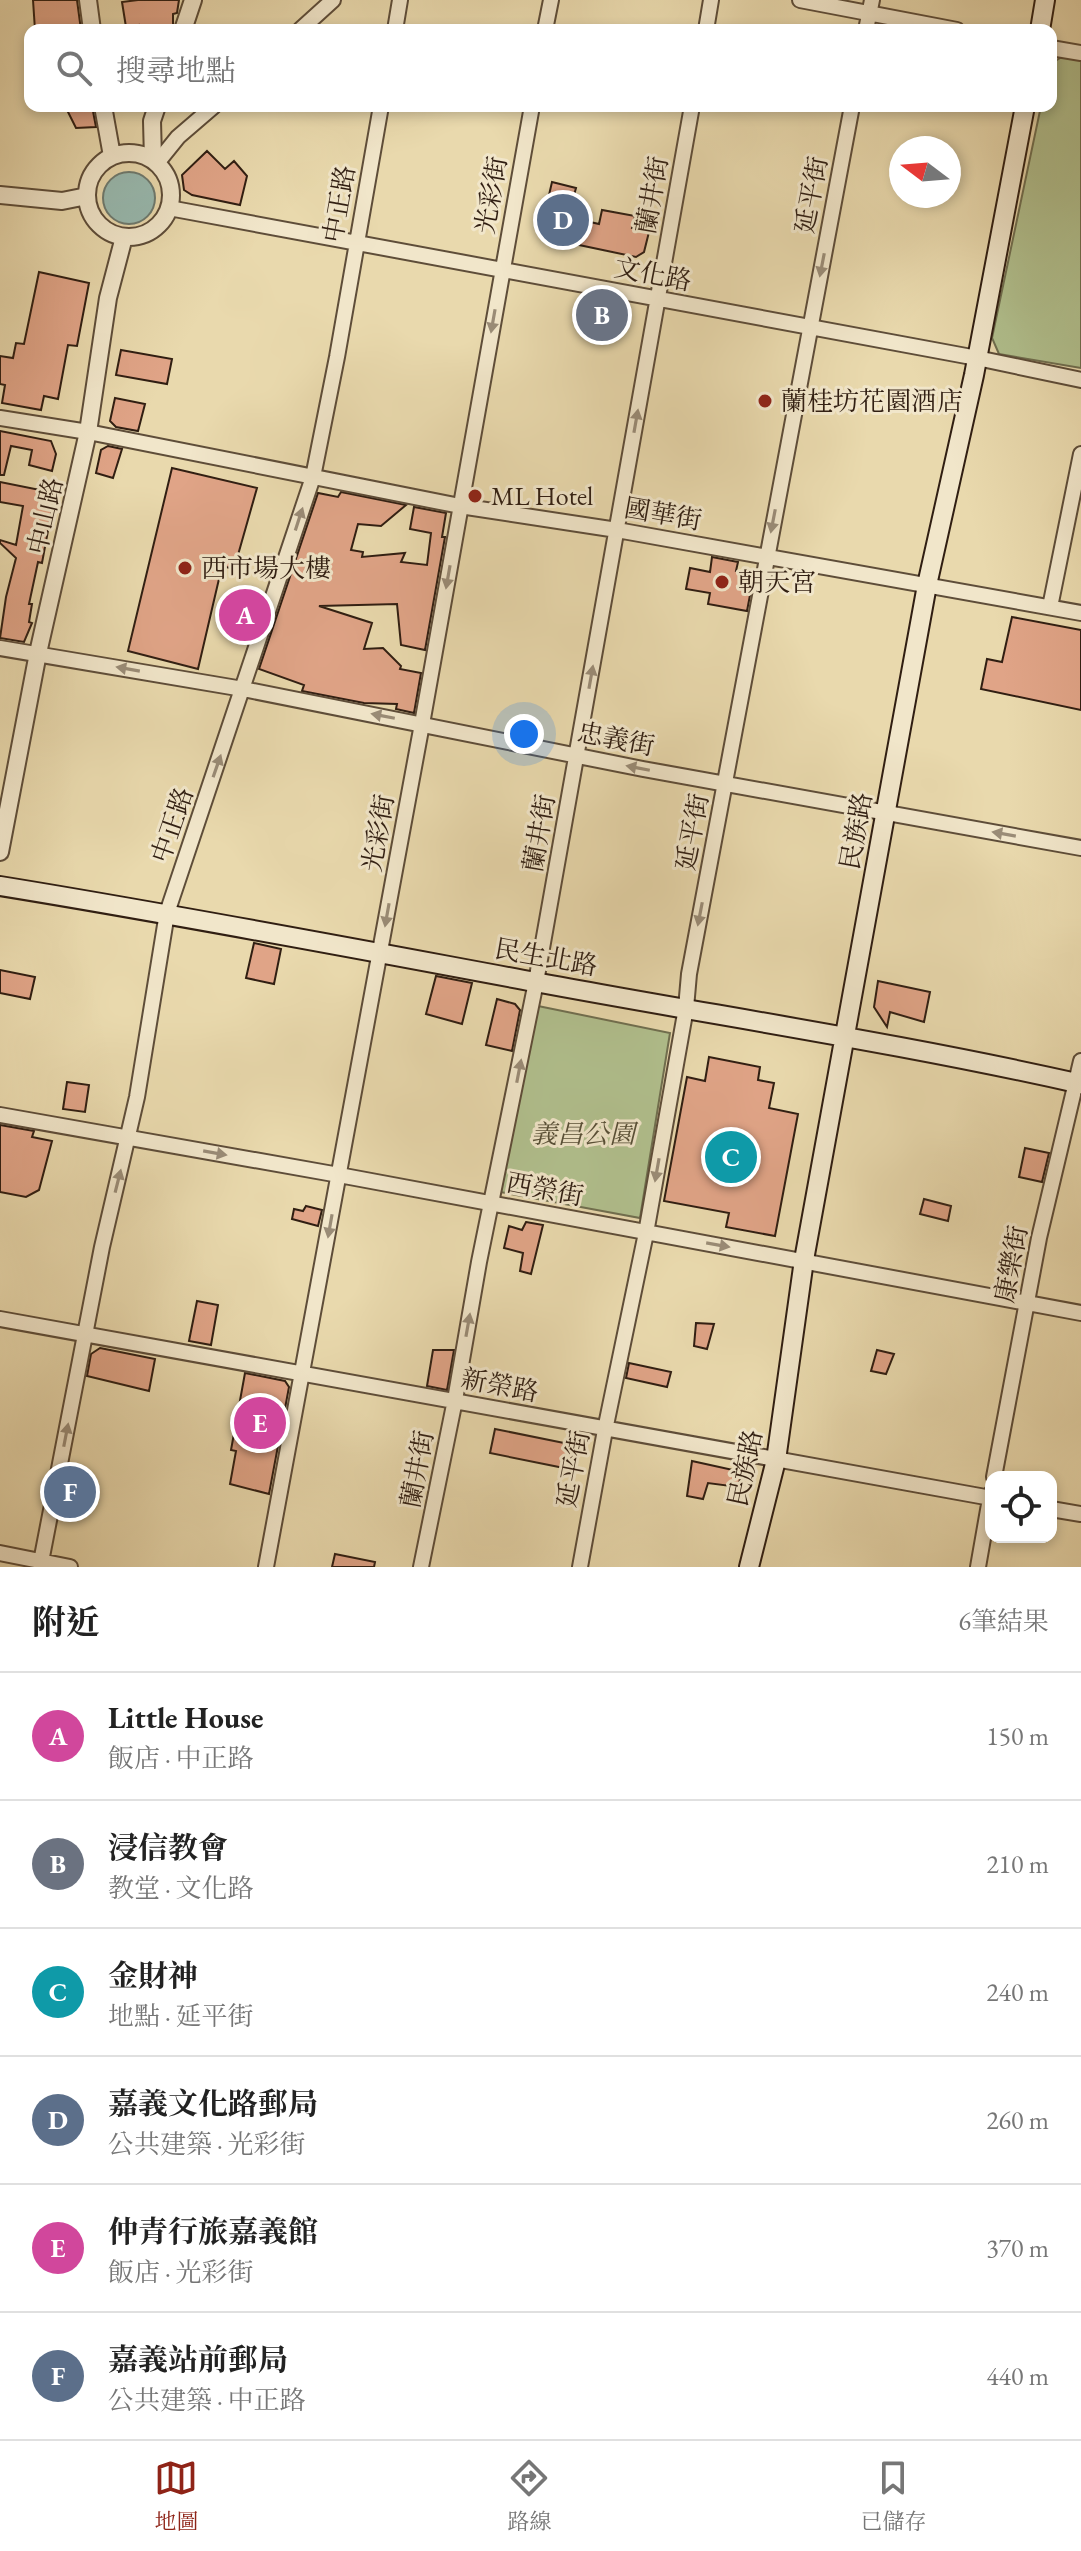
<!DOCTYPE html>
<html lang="zh-TW">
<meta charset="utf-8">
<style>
:root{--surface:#fff;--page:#f6f6f6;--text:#222;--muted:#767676;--line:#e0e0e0;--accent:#8f2418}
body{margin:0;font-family:"EB Garamond","Noto Serif TC",serif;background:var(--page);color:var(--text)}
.controls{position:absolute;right:24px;bottom:24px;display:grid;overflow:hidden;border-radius:16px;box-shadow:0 4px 12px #0003}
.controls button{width:72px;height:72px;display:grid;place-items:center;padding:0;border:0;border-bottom:2px solid var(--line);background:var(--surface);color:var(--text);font:40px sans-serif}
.compass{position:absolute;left:889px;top:136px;width:72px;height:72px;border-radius:50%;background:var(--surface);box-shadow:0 4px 12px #0003;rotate:286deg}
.you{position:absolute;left:524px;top:734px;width:28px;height:28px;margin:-20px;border:6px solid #fff;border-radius:50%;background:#1a73e8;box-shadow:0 0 0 12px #1a73e833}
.badge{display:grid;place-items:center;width:52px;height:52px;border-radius:50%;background:var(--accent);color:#fff;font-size:26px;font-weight:700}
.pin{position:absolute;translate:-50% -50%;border:4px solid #fff;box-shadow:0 2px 8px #0006}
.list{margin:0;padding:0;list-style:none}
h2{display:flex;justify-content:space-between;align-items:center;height:104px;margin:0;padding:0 32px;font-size:34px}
h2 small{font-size:26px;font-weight:400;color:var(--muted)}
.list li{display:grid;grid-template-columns:52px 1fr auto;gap:24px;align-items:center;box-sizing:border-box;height:128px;padding:0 32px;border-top:2px solid var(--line)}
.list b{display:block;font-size:30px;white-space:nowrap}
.list p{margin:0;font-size:26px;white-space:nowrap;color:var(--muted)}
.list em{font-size:26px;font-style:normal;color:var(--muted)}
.icon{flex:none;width:44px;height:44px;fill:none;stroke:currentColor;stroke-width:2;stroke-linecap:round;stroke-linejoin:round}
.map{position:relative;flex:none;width:1081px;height:1567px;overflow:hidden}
.search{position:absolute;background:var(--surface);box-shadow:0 4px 12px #0003;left:24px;right:24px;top:24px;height:88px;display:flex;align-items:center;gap:20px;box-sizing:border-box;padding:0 28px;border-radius:16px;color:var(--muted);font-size:30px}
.sheet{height:872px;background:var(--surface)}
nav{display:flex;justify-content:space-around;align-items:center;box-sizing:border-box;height:112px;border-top:2px solid var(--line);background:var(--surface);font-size:22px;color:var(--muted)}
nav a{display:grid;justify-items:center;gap:4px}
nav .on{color:var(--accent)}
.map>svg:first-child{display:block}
.green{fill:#b1c08e;stroke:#706f50;stroke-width:2}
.water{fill:#98b9af;stroke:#6e7b70;stroke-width:2}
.building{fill:#e0a487;stroke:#301e12;stroke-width:2}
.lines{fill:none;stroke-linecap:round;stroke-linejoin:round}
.minor-casing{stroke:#5e4d39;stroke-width:18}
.tertiary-casing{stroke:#5e4d39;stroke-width:20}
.secondary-casing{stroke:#301e12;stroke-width:22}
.minor{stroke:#f1e6ca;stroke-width:14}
.tertiary{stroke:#f1e6ca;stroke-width:16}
.secondary{stroke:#f1e6ca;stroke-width:18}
.oneway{fill:#9a8c77}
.poi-dot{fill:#8f2418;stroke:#f1e6ca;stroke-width:3}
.labels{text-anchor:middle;stroke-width:6;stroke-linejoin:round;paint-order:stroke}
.street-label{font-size:26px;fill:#301e12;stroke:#f1e6ca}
.poi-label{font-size:26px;fill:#301e12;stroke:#f1e6ca;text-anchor:start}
.park-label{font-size:26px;font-style:italic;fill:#574f37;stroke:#f1e6ca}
</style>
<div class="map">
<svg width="1081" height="1567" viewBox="0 0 1081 1567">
<rect width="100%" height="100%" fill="#e9d9ad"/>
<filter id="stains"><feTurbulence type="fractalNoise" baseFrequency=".0025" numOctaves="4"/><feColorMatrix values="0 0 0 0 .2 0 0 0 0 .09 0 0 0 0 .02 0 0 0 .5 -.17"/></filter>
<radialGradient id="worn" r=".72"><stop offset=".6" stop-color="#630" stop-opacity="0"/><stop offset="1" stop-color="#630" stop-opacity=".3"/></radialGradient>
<!-- green -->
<path class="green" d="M1063,56L1081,59V368L999,354L992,338L1041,106H1051V64Z
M538,1006L670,1033L640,1218L500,1192Z"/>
<!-- water -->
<path class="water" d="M103 198a26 26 0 1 1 52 0a26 26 0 1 1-52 0Z"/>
<!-- building -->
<path class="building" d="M33,0H77L81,30H35Z
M138,0H179L177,13L173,14V25L140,30L139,25L126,27L122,2Z
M65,106H92L96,127L76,128Z
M207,151L225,169L234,161L247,176L240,205L192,195L184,190L182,175Z
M552,182L576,188L568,217L599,224L602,210L635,216L632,228L649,232L644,252L636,257L546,238L541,230Z
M39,272L89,283L77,346L68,345L58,399L44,396L41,410L2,403L5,385L0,384V356L13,358L16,343L24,344Z
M121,350L172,359L167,384L116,375Z
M115,398L145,404L138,431L116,427L110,421Z
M0,431L51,441L56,454L52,471L29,465L32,450L11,446L4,475H0Z
M108,446L122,449L113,478L96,473L101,450Z
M172,468L257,488L234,569L222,566L198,669L128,651Z
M0,482L55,493L42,563L38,562L29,604H32L29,622L32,623L24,642L0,638L6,597L16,558L0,543V540L16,545L23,506L0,502Z
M341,492L406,505L381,526L358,524L351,550L363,552L362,557L405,553L401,562L427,565L431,533L410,529L414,507L446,513L442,537H445L425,650L401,645L397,604L319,606L372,623L364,649L383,648L401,666L400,669L421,673L414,713L396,709L397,704L364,703L302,691L304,685L259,669L318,493L338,497Z
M712,557L738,562L736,571L754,574L747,611L708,604L710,593L686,589L690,568L710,572Z
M1012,617L1081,630V710L981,689L987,659L1002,662Z
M254,943L281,949L274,984L246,978Z
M0,970L35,977L30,999L0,993Z
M436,976L472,983L462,1024L426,1014Z
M878,981L930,992L924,1022L890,1012L887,1027L874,1007Z
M497,999L515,1004L520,1010L512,1051L486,1045Z
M709,1057L760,1067L758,1080L774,1083L769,1108L798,1114L775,1236L726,1227L729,1213L664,1201L687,1077L705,1081Z
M67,1082L89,1085L85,1112L63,1109Z
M0,1125L34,1131L32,1137L52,1141L39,1190L26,1197L0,1192Z
M1025,1148L1049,1153L1042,1182L1019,1177Z
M924,1199L951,1206L948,1221L920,1214Z
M306,1206L322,1210L318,1226L292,1219L294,1209L303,1211Z
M526,1222L543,1225L531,1274L520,1271L523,1253L504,1248L509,1226L522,1230Z
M197,1301L218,1305L211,1345L189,1341Z
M696,1323L714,1324L707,1349L694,1346Z
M100,1348L155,1359L149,1391L87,1376L91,1354Z
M433,1350H454L447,1390L427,1386Z
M877,1350L894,1354L886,1374L871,1371Z
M629,1363L671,1372L667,1387L626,1378Z
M245,1373L285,1381L289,1387L269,1494L230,1484L236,1451L231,1450Z
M495,1429L574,1445L569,1469L490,1453Z
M692,1461L742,1472L738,1487L708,1483L703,1499L687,1496Z
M335,1554L375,1562L374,1567H332Z"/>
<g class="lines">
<defs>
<path id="minor" d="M800,0L957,30
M300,30L333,0
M395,30L400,0
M545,30L551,0
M706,30L711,0
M866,30L872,0
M1051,48L1081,53
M157,163L178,137L214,106
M169,208L977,358L1081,380
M0,418L88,432L460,506L617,530L1081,613
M1050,607L1081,454
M0,648L243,689L643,769L1081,848
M0,1115L339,1175L1081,1313
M0,1319L991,1498
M994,1477L1039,1238L1081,1061
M1051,1509L1081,1514
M0,1553L70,1567
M40,1567L102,1247L137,1097L167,913L313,477L337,357L381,106
M266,1567L422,724L532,106
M421,1567L455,1400L479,1262L536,982L692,106
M580,1567L605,1430L646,1233L686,1008L689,974L852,106
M978,1567L991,1493"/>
<path id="tertiary" d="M88,0L92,30
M183,30L193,0
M103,106L112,156
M87 195a42 42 0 1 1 84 0a42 42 0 1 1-84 0Z
M153,159L152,121L157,106
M0,195L62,201L87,196
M0,852L38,653L88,432L108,298L124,237"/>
<path id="secondary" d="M1040,30L1045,0
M0,886C179,915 357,949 535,982C717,1016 900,1043 1081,1084
M749,1567L776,1460L804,1260L927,585L974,375L1025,106"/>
</defs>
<!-- minor casing -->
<use href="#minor" class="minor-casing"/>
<!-- tertiary casing -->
<use href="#tertiary" class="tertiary-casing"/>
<!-- secondary casing -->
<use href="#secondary" class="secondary-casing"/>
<!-- minor -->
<use href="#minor" class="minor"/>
<!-- tertiary -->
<use href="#tertiary" class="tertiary"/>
<!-- secondary -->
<use href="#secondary" class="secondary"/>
</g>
<!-- one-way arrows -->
<defs><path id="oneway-solid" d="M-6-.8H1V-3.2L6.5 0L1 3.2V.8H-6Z" transform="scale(2)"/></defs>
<g class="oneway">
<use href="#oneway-solid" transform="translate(822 265) rotate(101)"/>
<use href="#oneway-solid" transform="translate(493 321) rotate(100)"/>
<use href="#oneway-solid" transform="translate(636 421) rotate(-80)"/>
<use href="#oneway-solid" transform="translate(299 519) rotate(-72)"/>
<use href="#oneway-solid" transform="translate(773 521) rotate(101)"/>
<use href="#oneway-solid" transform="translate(448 577) rotate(100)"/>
<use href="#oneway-solid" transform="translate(128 669) rotate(-170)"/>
<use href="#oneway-solid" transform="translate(591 677) rotate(-80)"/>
<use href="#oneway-solid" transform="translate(383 716) rotate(-169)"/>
<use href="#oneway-solid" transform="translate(217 766) rotate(-71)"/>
<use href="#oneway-solid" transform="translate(638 768) rotate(-169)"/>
<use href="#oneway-solid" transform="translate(1004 834) rotate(-170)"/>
<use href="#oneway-solid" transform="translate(700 914) rotate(101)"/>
<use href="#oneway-solid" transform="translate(387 915) rotate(100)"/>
<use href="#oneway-solid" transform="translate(519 1071) rotate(-79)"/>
<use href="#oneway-solid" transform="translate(215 1153) rotate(10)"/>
<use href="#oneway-solid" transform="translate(657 1170) rotate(100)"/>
<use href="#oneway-solid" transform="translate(118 1181) rotate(-76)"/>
<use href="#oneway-solid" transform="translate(330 1226) rotate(100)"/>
<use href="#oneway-solid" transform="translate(718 1245) rotate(10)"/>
<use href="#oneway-solid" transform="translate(468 1325) rotate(-80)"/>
<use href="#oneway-solid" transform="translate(66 1435) rotate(-79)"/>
</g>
<!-- markers -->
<g class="poi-dot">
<circle cx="765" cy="401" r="8"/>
<circle cx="475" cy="496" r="8"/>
<circle cx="185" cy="568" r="8"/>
<circle cx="722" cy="582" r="8"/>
</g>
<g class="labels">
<!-- street labels -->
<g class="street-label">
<text transform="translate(491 195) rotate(-80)" y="9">光彩街</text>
<text transform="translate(652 195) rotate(-80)" y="9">蘭井街</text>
<text transform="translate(811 195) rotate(-79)" y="9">延平街</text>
<text transform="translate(339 204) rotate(-80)" y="9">中正路</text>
<text transform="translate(653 274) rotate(11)" y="9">文化路</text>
<text transform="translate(663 514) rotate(10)" y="9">國華街</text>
<text transform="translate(45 516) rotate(-77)" y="9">中山路</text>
<text transform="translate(616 739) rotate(11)" y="9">忠義街</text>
<text transform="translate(172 825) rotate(-71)" y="9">中正路</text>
<text transform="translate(856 831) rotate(-80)" y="9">民族路</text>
<text transform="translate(692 832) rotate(-79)" y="9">延平街</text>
<text transform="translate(378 833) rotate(-80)" y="9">光彩街</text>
<text transform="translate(539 833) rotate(-80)" y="9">蘭井街</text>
<text transform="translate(546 957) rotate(10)" y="9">民生北路</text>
<text transform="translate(545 1189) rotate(11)" y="9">西榮街</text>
<text transform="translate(1011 1264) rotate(-79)" y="9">康樂街</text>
<text transform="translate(500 1385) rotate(11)" y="9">新榮路</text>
<text transform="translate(745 1468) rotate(-78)" y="9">民族路</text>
<text transform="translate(417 1469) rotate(-79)" y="9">蘭井街</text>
<text transform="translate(573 1469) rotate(-79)" y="9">延平街</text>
</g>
<!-- poi labels -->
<g class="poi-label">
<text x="781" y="410">蘭桂坊花園酒店</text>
<text x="491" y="505">ML Hotel</text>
<text x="201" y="577">西市場大樓</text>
<text x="738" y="591">朝天宮</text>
</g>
<!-- park labels -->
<g class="park-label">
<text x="583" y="1143">義昌公園</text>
</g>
</g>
<rect width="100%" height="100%" filter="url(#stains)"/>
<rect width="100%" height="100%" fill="url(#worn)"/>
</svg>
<div class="controls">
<button><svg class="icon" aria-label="locate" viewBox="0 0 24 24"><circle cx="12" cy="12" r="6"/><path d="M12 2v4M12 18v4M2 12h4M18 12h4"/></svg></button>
</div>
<svg class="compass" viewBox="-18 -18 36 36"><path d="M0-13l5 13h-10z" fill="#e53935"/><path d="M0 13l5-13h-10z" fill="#767676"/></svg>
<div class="you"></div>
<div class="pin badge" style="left:245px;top:615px;background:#d1479c">A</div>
<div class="pin badge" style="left:602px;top:315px;background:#6b7280">B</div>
<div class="pin badge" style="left:731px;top:1157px;background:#0f9aa8">C</div>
<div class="pin badge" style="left:563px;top:220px;background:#5c6f8a">D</div>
<div class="pin badge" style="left:260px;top:1423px;background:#d1479c">E</div>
<div class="pin badge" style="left:70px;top:1492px;background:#5c6f8a">F</div>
<div class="search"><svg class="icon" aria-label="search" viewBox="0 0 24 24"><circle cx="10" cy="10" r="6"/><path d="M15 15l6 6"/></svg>搜尋地點</div>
</div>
<section class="sheet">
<h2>附近<small>6筆結果</small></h2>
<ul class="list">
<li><span class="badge" style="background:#d1479c">A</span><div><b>Little House</b><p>飯店 · 中正路</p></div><em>150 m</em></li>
<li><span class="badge" style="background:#6b7280">B</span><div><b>浸信教會</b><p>教堂 · 文化路</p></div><em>210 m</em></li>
<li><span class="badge" style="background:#0f9aa8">C</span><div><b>金財神</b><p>地點 · 延平街</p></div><em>240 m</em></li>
<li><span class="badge" style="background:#5c6f8a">D</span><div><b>嘉義文化路郵局</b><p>公共建築 · 光彩街</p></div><em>260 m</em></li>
<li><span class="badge" style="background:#d1479c">E</span><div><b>仲青行旅嘉義館</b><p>飯店 · 光彩街</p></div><em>370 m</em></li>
<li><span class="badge" style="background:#5c6f8a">F</span><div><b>嘉義站前郵局</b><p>公共建築 · 中正路</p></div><em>440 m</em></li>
</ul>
</section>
<nav>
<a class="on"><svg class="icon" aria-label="map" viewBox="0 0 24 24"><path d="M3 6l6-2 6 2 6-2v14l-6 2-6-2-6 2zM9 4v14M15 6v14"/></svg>地圖</a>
<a><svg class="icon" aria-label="directions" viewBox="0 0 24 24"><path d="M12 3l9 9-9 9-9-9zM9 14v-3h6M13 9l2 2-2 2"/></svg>路線</a>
<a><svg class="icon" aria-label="saved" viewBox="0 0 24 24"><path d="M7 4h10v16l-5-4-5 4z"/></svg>已儲存</a>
</nav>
